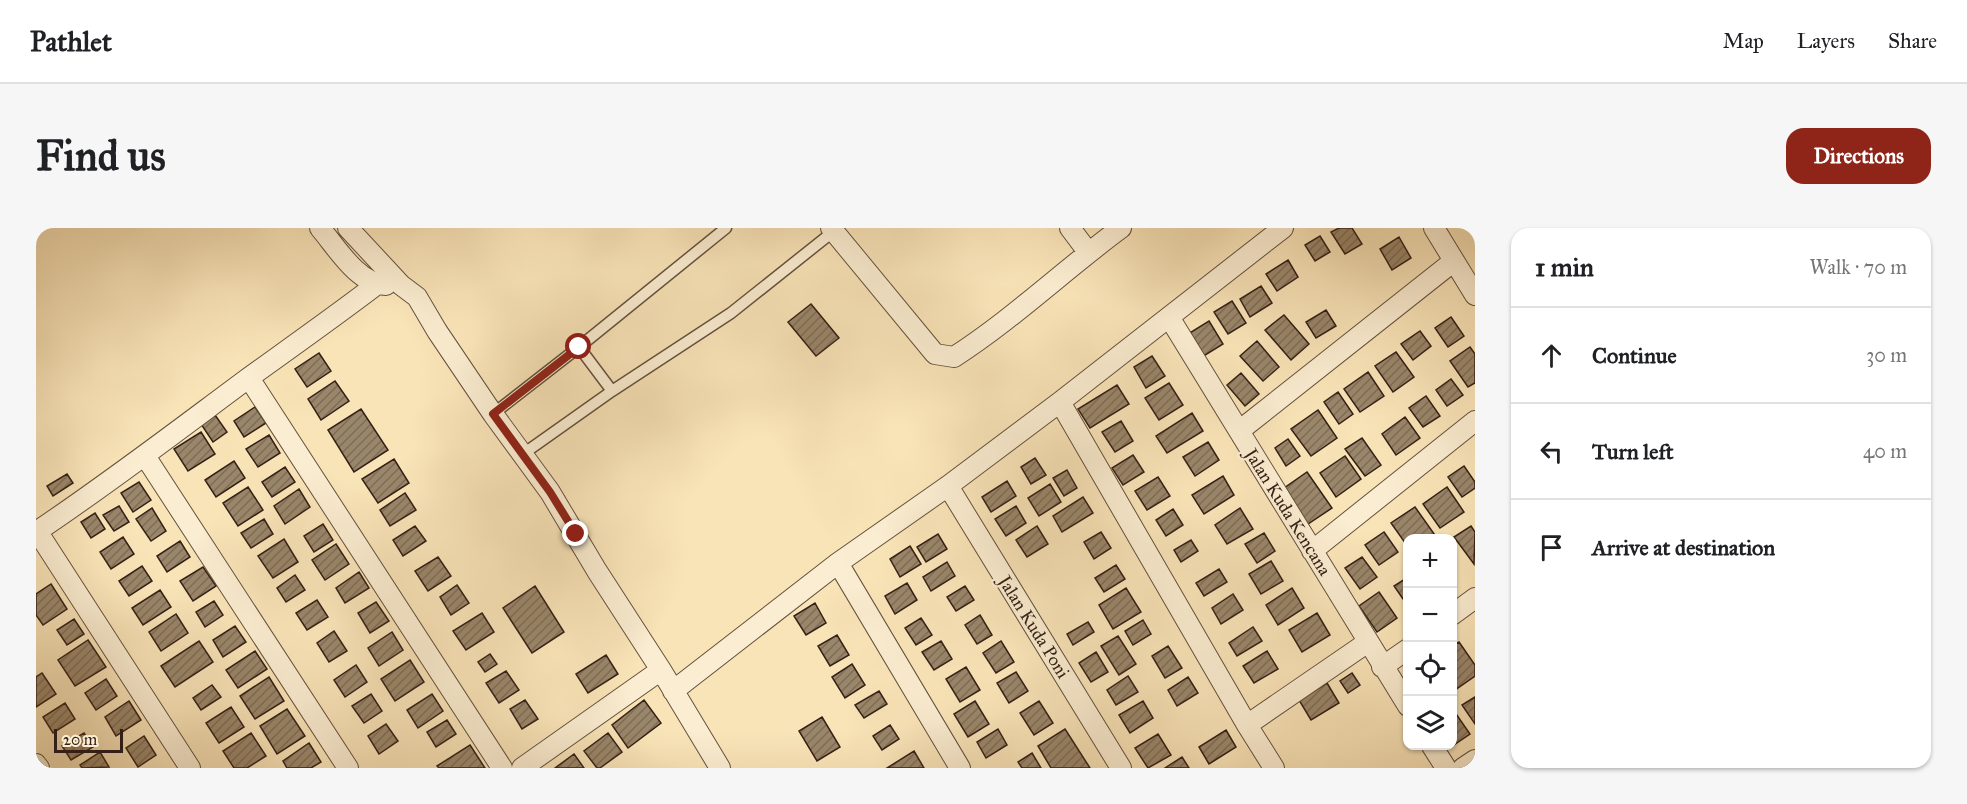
<!DOCTYPE html>
<meta charset="utf-8">
<style>
:root{--surface:#fff;--page:#f6f6f6;--text:#202124;--muted:#757577;--line:#e0e0e0;--accent:#8f2418}
body{margin:0;font-family:"IM FELL Great Primer",serif;background:var(--page);color:var(--text)}
.controls{position:absolute;right:18px;bottom:18px;display:grid;overflow:hidden;border-radius:12px;box-shadow:0 2px 4px #0004}
.controls button{width:54px;height:54px;display:grid;place-items:center;padding:0;border:0;border-bottom:2px solid var(--line);background:var(--surface);color:var(--text);font:30px sans-serif}
.scale{position:absolute;left:18px;bottom:15px;width:69px;box-sizing:border-box;padding-left:6px;border:3px solid #342016;border-top:0;font-size:16px;line-height:21px;white-space:nowrap;color:#342016;-webkit-text-stroke:4px #fbedd1;paint-order:stroke}
.stop{position:absolute;width:18px;height:18px;margin:-14px;border:4px solid #8f2418;border-radius:50%;background:#fff}
.stop.end{background:#8f2418;border-color:#fff;box-shadow:0 2px 6px #0008}
.list{margin:0;padding:0;list-style:none}
h2{display:flex;justify-content:space-between;align-items:center;height:78px;margin:0;padding:0 24px;font-size:26px}
h2 small{font-size:20px;font-weight:400;color:var(--muted)}
.list li{display:grid;grid-template-columns:39px 1fr auto;gap:18px;align-items:center;box-sizing:border-box;height:96px;padding:0 24px;border-top:2px solid var(--line)}
.list b{display:block;font-size:22px;white-space:nowrap}
.list em{font-size:20px;font-style:normal;color:var(--muted)}
.icon{flex:none;width:33px;height:33px;fill:none;stroke:currentColor;stroke-width:2;stroke-linecap:round;stroke-linejoin:round}
.map{position:relative;flex:none;width:1439px;height:540px;overflow:hidden;border-radius:18px}
header{display:flex;align-items:center;gap:36px;box-sizing:border-box;height:84px;padding:0 30px;background:var(--surface);border-bottom:2px solid var(--line)}
header strong{font-size:28px}
nav{display:flex;gap:33px;margin-inline-start:auto;font-size:21px}
.intro{display:flex;align-items:center;justify-content:space-between;box-sizing:border-box;height:144px;padding:0 36px}
h1{margin:0;font-size:42px}
.button{padding:15px 27px;border-radius:18px;background:var(--accent);color:#fff;font-size:21px;font-weight:700}
main{display:flex;gap:36px;padding:0 36px}
aside{flex:1;background:var(--surface);border-radius:18px;box-shadow:0 2px 4px #0004}
.map>svg:first-child{display:block}
.building{fill:url(#building-hatch);stroke:#342016;stroke-width:1.5}
.lines{fill:none;stroke-linecap:round;stroke-linejoin:round}
.lane-casing{stroke:#65513e;stroke-width:13}
.street-casing{stroke:#65513e;stroke-width:22}
.lane{stroke:#fbedd1;stroke-width:10}
.street{stroke:#fbedd1;stroke-width:20}
.route{stroke:#8f2418;stroke-width:8}
.labels{text-anchor:middle;stroke-width:4.5;stroke-linejoin:round;paint-order:stroke}
.street-label{font-size:18px;fill:#342016;stroke:#fbedd1}
</style>
<header>
<strong>Pathlet</strong>
<nav><a>Map</a><a>Layers</a><a>Share</a></nav>
</header>
<div class="intro"><h1>Find us</h1><a class="button">Directions</a></div>
<main>
<div class="map">
<svg width="1439" height="540" viewBox="0 0 1439 540">
<defs>
<pattern id="building-hatch" width="6" height="6" patternUnits="userSpaceOnUse" patternTransform="scale(1.5)"><rect width="6" height="6" fill="#9a866a"/><path d="M-1 1l2-2M0 6l6-6M5 7l2-2" fill="none" stroke="#7e6d56"/></pattern>
</defs>
<rect width="100%" height="100%" fill="#f9e4b8"/>
<filter id="stains"><feTurbulence type="fractalNoise" baseFrequency=".00333" numOctaves="4"/><feColorMatrix values="0 0 0 0 .2 0 0 0 0 .09 0 0 0 0 .02 0 0 0 .5 -.17"/></filter>
<radialGradient id="worn" r=".72"><stop offset=".6" stop-color="#630" stop-opacity="0"/><stop offset="1" stop-color="#630" stop-opacity=".3"/></radialGradient>
<!-- building -->
<path class="building" d="M1303,0H1316L1326,16L1309,26L1295,4Z
M1284,8L1294,24L1279,33L1269,17Z
M1363,9L1375,30L1356,42L1344,21Z
M1252,32L1262,49L1241,63L1230,46Z
M1225,58L1236,75L1214,89L1204,71Z
M1196,73L1210,95L1192,106L1178,84Z
M775,76L803,110L780,128L752,94Z
M1290,82L1300,98L1280,110L1270,94Z
M1248,87L1273,116L1255,132L1229,102Z
M1415,89L1428,108L1412,119L1399,100Z
M1173,93L1187,116L1166,129L1152,106Z
M1384,103L1395,118L1377,132L1365,116Z
M1221,113L1243,139L1227,153L1204,128Z
M1434,119L1439,126V155L1432,159L1414,133Z
M1360,124L1378,149L1357,164L1339,138Z
M283,125L295,143L271,159L259,141Z
M1116,128L1129,148L1110,160L1098,139Z
M1332,144L1348,168L1324,184L1308,161Z
M1205,145L1223,166L1209,178L1191,157Z
M1415,151L1427,167L1411,178L1400,162Z
M299,153L313,173L285,192L272,171Z
M1133,155L1147,177L1123,192L1109,170Z
M1081,157L1093,176L1054,200L1042,181Z
M1302,164L1317,186L1303,196L1288,174Z
M1390,168L1404,188L1387,199L1373,180Z
M219,179L230,195L208,209L198,193Z
M325,181L352,222L318,244L292,202Z
M1282,182L1301,210L1275,228L1255,201Z
M1156,185L1167,203L1131,225L1120,208Z
M179,187L191,204L177,214L165,196Z
M1369,189L1384,210L1360,227L1346,206Z
M1085,193L1097,213L1079,224L1066,204Z
M165,204L179,226L152,243L138,221Z
M233,207L244,225L222,239L210,221Z
M1326,210L1345,237L1329,248L1309,221Z
M1252,211L1264,228L1250,238L1239,220Z
M1172,214L1183,232L1159,248L1147,229Z
M1097,227L1108,244L1087,257L1076,240Z
M1309,228L1325,251L1300,269L1284,245Z
M999,230L1010,247L995,256L985,239Z
M358,231L373,255L342,275L326,251Z
M198,233L209,250L180,269L169,252Z
M1428,238L1439,254V260L1426,269L1412,249Z
M249,239L259,254L236,269L226,254Z
M1031,242L1041,260L1028,268L1017,250Z
M1271,244L1296,280L1266,300L1241,265Z
M31,246L37,255L17,268L11,258Z
M1187,248L1198,267L1168,286L1156,267Z
M1122,249L1134,268L1111,282L1099,263Z
M971,253L980,268L955,284L946,269Z
M103,254L115,272L97,284L85,265Z
M1014,256L1025,274L1003,288L992,270Z
M212,259L227,282L202,298L187,275Z
M1411,259L1428,284L1404,300L1387,276Z
M263,261L274,279L249,296L238,278Z
M369,265L380,282L354,298L344,282Z
M1047,269L1057,285L1026,304L1017,288Z
M83,278L93,294L78,303L67,287Z
M980,278L990,295L970,308L959,291Z
M1379,279L1401,310H1372V319L1355,295Z
M116,280L130,303L115,313L100,291Z
M1204,280L1217,301L1191,316L1179,297Z
M1137,281L1147,297L1130,308L1120,292Z
M59,285L69,301L55,310L45,294Z
M228,291L237,306L215,320L205,305Z
M287,296L297,312L278,324L268,308Z
M379,298L390,313L367,328L357,312Z
M1001,298L1012,316L991,329L980,312Z
M1435,298L1439,304L1438,336L1418,309Z
M1065,304L1075,320L1058,331L1048,314Z
M1348,304L1362,324L1343,337L1329,317Z
M1228,305L1239,323L1221,335L1209,316Z
M902,306L911,321L890,334L881,319Z
M87,309L98,326L75,341L64,324Z
M248,311L262,334L237,350L222,328Z
M1155,312L1162,323L1145,334L1138,322Z
M144,313L154,329L131,344L121,328Z
M300,316L313,336L289,352L276,332Z
M874,318L885,336L864,349L854,331Z
M402,329L415,348L392,363L379,343Z
M1326,329L1341,349L1324,361L1309,340Z
M1235,333L1247,353L1225,366L1213,346Z
M911,334L919,348L895,363L887,349Z
M1080,337L1089,351L1068,364L1059,350Z
M106,338L116,353L93,368L83,353Z
M167,339L180,358L157,373L144,353Z
M1183,341L1191,354L1168,368L1160,355Z
M323,344L333,360L309,375L300,360Z
M259,347L269,362L250,374L241,360Z
M1372,349V378L1358,358Z
M871,355L881,372L859,386L849,368Z
M15,356L31,381L7,397L0,387V366Z
M421,357L433,375L415,387L404,369Z
M499,358L528,404L496,425L467,380Z
M929,358L938,372L920,383L911,369Z
M1090,360L1105,384L1077,401L1063,377Z
M1256,360L1268,380L1242,397L1230,377Z
M124,362L135,379L107,397L96,380Z
M1343,364L1361,390L1341,404L1323,378Z
M1197,366L1207,382L1185,396L1176,380Z
M281,372L292,389L271,402L260,385Z
M178,373L187,387L169,399L160,384Z
M340,374L353,393L334,405L322,385Z
M779,375L790,395L770,407L758,388Z
M446,385L458,404L430,422L417,403Z
M1281,385L1294,407L1266,424L1253,402Z
M140,386L152,405L125,423L113,404Z
M944,387L956,407L941,416L929,397Z
M885,390L896,407L880,417L869,400Z
M38,391L48,406L31,417L21,402Z
M1107,392L1115,406L1097,417L1089,403Z
M1052,394L1058,404L1037,417L1031,406Z
M199,398L210,414L187,429L177,412Z
M1217,399L1226,413L1201,428L1193,415Z
M298,403L311,423L293,434L281,415Z
M356,404L367,422L343,438L332,420Z
M801,407L813,427L794,438L782,418Z
M1082,408L1100,436L1083,447L1065,418Z
M52,412L70,439L39,458L22,432Z
M163,413L177,434L139,459L125,438Z
M905,413L916,431L898,442L886,424Z
M965,413L978,434L960,445L947,425Z
M1423,414L1439,437V448L1419,462L1416,459V418Z
M1132,418L1146,440L1129,450L1116,428Z
M219,423L231,441L202,460L190,442Z
M1231,423L1242,441L1218,455L1207,438Z
M1060,424L1072,444L1055,454L1043,435Z
M454,426L461,436L449,444L442,434Z
M570,427L582,446L552,465L540,446Z
M374,432L388,454L359,473L345,451Z
M816,436L829,457L809,470L796,449Z
M320,437L331,454L309,469L298,452Z
M930,439L944,462L924,474L910,451Z
M470,443L483,462L463,475L450,455Z
M980,444L992,463L973,475L961,455Z
M6,445L20,466L0,479V449Z
M1316,445L1324,457L1312,465L1304,453Z
M1092,448L1102,464L1080,477L1071,462Z
M233,449L248,473L219,491L204,468Z
M1152,449L1162,465L1141,478L1132,462Z
M70,451L81,468L60,482L49,465Z
M1291,455L1303,475L1275,492L1263,472Z
M176,457L185,469L165,482L157,470Z
M843,463L851,476L828,490L819,477Z
M335,466L346,483L328,495L316,478Z
M396,466L407,483L382,500L371,482Z
M1439,469V496L1426,477Z
M489,472L502,491L486,501L474,481Z
M608,472L625,495L592,520L576,497Z
M93,473L105,492L80,508L69,489Z
M939,473L953,496L932,509L918,486Z
M1003,473L1017,495L998,507L984,485Z
M1107,473L1117,490L1094,505L1083,487Z
M29,475L39,491L17,505L7,489Z
M195,479L208,499L183,515L170,495Z
M251,481L269,508L241,526L224,498Z
M1418,483L1434,506L1412,521L1410,518H1416V484Z
M786,489L804,519L781,533L763,503Z
M411,492L420,506L400,519L391,504Z
M350,496L362,513L343,526L332,508Z
M854,497L863,511L846,522L837,508Z
M962,501L971,517L950,530L941,514Z
M1029,501L1054,540H1015L1002,518Z
M1190,502L1200,519L1173,536L1163,519Z
M48,505L57,519L35,532L26,518Z
M215,505L230,528L211,540H198L187,523Z
M572,505L586,524L564,540H561L548,523Z
M1122,506L1135,527L1112,540L1099,520Z
M108,508L120,527L102,539L90,520Z
M273,515L285,534L275,540H251L247,533Z
M434,517L449,540H403L401,538Z
M878,523L888,540H851Z
M64,524L73,539L46,540L44,537Z
M996,525L1005,540H986L982,534Z
M538,526L548,540H519Z
M1146,529L1153,540H1129Z"/>
<g class="lines">
<defs>
<path id="lane" d="M543,119L576,163L695,85L798,3
M457,186L543,119L690,0
M487,226L576,163"/>
<path id="street" d="M284,0C301,20 322,56 350,57
M312,0L365,57L381,69L401,103L457,186L514,264L561,343L625,442L684,540
M795,0L899,126L918,129C977,91 1028,42 1085,0
M1034,0L1052,24
M1398,0L1439,67
M1133,89L1372,478
M213,150L466,540
M1024,174L1211,497L1238,540
M1203,203L1418,33
M109,228L312,540
M912,258L1085,540
M1,303L154,540
M0,304C72,256 141,203 211,151C254,120 298,89 340,57L353,44
M1276,323L1439,193
M802,335L924,540
M1416,387L1439,370
M1346,439L1372,421
M637,463L802,335L912,258L1024,174L1247,0
M1211,497L1332,414
M1396,518L1410,540
M0,536L3,540
M486,540L625,442
M1427,540L1439,532"/>
</defs>
<!-- lane casing -->
<use href="#lane" class="lane-casing"/>
<!-- street casing -->
<use href="#street" class="street-casing"/>
<!-- lane -->
<use href="#lane" class="lane"/>
<!-- street -->
<use href="#street" class="street"/>
</g>
<g class="lines">
<!-- route -->
<path class="route" d="M540,306L514,264L457,186L543,119"/>
</g>
<g class="labels">
<!-- street labels -->
<g class="street-label">
<text transform="translate(1252 284) rotate(58)" y="6">Jalan Kuda Kencana</text>
<text transform="translate(998 399) rotate(58)" y="6">Jalan Kuda Poni</text>
</g>
</g>
<rect width="100%" height="100%" filter="url(#stains)"/>
<rect width="100%" height="100%" fill="url(#worn)"/>
</svg>
<div class="controls">
<button>+</button>
<button>−</button>
<button><svg class="icon" aria-label="locate" viewBox="0 0 24 24"><circle cx="12" cy="12" r="6"/><path d="M12 2v4M12 18v4M2 12h4M18 12h4"/></svg></button>
<button><svg class="icon" aria-label="layers" viewBox="0 0 24 24"><path d="M12 4l9 5-9 5-9-5zM3 14l9 5 9-5"/></svg></button>
</div>
<div class="scale">20 m</div>
<div class="stop" style="left:543px;top:119px"></div>
<div class="stop end" style="left:540px;top:306px"></div>
</div>
<aside>
<h2>1 min<small>Walk · 70 m</small></h2>
<ul class="list">
<li><svg class="icon" aria-label="ahead" viewBox="0 0 24 24"><path d="M12 20V5M6 11l6-6 6 6"/></svg><div><b>Continue</b></div><em>30 m</em></li>
<li><svg class="icon" aria-label="left" viewBox="0 0 24 24"><path d="M17 20v-9H6M10 6l-5 5 5 5"/></svg><div><b>Turn left</b></div><em>40 m</em></li>
<li><svg class="icon" aria-label="arrive" viewBox="0 0 24 24"><path d="M6 21V4h12l-3 4 3 4H6"/></svg><div><b>Arrive at destination</b></div></li>
</ul>
</aside>
</main>
